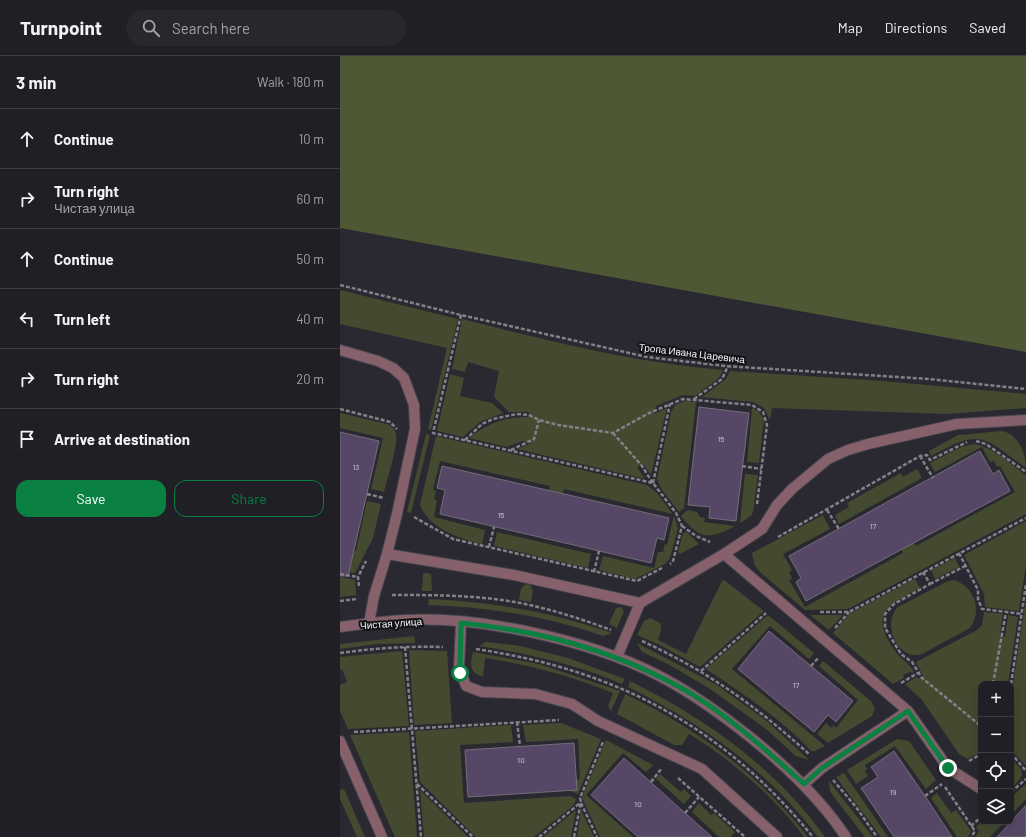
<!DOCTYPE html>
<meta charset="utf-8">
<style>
:root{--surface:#201f25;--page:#28272d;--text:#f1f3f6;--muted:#a2a2a7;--line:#3d3d42;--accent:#0b8043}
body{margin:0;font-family:Barlow,sans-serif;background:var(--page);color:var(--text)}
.controls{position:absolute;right:12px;bottom:12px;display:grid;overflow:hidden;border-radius:8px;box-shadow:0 4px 16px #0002}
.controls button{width:36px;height:36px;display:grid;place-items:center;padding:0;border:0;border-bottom:1px solid var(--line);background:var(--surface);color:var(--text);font:20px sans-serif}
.stop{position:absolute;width:12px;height:12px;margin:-9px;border:3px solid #0b8043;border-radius:50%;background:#fff}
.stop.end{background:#0b8043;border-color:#fff;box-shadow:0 1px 4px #0008}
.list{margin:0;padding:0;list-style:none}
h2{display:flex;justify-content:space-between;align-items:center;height:52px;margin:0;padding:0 16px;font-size:17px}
h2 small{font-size:13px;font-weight:400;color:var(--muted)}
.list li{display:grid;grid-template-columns:26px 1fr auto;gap:12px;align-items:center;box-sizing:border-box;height:60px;padding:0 16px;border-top:1px solid var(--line)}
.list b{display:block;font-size:15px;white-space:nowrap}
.list p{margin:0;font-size:13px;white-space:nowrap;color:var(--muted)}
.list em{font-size:13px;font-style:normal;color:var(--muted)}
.actions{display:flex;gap:8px;padding:12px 16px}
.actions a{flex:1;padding:9px 0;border:1px solid var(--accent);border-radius:12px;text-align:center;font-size:14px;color:var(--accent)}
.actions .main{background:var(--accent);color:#fff}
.icon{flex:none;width:22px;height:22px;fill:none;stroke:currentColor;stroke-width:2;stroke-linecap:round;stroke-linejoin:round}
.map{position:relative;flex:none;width:686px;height:781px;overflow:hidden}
header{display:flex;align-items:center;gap:24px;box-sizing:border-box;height:56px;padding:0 20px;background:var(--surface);border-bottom:1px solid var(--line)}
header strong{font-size:19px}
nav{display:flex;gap:22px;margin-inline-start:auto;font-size:14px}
.search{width:280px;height:36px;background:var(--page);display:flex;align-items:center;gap:10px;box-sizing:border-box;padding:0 14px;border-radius:22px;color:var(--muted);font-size:15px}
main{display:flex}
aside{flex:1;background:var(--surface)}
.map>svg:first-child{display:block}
.green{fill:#434a30}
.forest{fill:#4e5835}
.building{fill:#574766;stroke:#726e77}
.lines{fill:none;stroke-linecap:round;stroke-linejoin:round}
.lane-casing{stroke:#46454d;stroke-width:12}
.street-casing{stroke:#46454d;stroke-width:12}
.path{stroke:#828188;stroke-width:2.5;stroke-dasharray:4 2;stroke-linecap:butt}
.lane{stroke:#86606b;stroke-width:10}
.street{stroke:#86606b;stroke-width:10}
.route{stroke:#0b8043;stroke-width:5}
.labels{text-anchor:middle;stroke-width:4;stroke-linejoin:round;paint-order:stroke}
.number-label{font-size:8px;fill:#cdc9d4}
.street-label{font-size:10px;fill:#f4f4f9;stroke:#121216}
</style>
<header>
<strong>Turnpoint</strong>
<div class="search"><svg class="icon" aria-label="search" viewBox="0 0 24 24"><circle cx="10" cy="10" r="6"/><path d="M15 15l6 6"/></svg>Search here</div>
<nav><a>Map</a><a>Directions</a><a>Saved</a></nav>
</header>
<main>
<aside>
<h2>3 min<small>Walk · 180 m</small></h2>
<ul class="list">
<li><svg class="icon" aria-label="ahead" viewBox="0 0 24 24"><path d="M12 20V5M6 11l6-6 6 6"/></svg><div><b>Continue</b></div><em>10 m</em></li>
<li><svg class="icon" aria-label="right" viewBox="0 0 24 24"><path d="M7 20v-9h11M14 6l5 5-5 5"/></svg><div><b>Turn right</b><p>Чистая улица</p></div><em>60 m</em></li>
<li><svg class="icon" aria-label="ahead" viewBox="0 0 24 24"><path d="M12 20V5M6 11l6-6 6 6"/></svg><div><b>Continue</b></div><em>50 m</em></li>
<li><svg class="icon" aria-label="left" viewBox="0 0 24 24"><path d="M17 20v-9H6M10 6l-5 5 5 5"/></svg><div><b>Turn left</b></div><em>40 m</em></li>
<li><svg class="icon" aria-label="right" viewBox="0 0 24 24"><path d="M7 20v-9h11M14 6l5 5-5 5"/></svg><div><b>Turn right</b></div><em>20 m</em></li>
<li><svg class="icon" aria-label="arrive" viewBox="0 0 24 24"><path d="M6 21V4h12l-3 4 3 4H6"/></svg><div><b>Arrive at destination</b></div></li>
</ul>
<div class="actions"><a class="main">Save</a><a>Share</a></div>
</aside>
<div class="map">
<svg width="686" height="781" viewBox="0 0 686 781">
<rect width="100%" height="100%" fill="#2a2931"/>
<!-- green -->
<path class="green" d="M0,234L118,263L91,374L88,373L107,292L0,268Z
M122,263C209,285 294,307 383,314L379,322L355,340L343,339L316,350L314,358L327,352L311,419L303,408L297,411L305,423L177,393L191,387L182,385L167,391L129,382C148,367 164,361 188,361L189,356H169L154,341L159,315L128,306L125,316L112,313Z
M390,315L543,325L686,338V352L607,358L432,352L430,364L424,352L413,346L362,341L386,323Z
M110,318L124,322L120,340L152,347L163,357L140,366L123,381L97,375Z
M345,345L356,346L344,452L339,456L322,434L317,423L331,356L335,349Z
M412,352L418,355L424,363L419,407L407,406Z
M0,357L47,368C52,370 56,374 56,379C58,391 47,423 44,436L31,433L43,382L0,372Z
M662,375C678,378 686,397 686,412C642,380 642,372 591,400L589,395L618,379Z
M86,378L90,379L71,457L67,456Z
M96,380L307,429L316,436L333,458L224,433L221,443L209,440L210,430L100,405L93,434L96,435L94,443L97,444L94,461L145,474L142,488C118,482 90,473 80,449Z
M634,388C653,391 670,408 686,419V458L508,553L465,554L420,516L414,508L412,497L483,459L490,473L443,498L452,514L449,516L452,522L449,524L465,551L563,497L558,486L569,480L576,490L675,436L660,410L657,411L654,405L650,406L642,391L595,416L590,407L621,391Z
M577,413L582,422L499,468L495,459L509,451L507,447L561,417L563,421Z
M405,418L418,419L413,456L411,460L400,467Z
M27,445L41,448L33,482L15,517H8L0,492L16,495Z
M348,454L357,456L360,461L365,462L364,466L395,470C369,484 360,484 341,460Z
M334,459L338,473L330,502L325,508L295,523L259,514L263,500L314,512L318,496H323L325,488L327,489Z
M686,465V509L679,555L645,551L644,538L624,499Z
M157,476L251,498L248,512L154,490Z
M347,476L359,488L340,498L338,496L343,477Z
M615,502L619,511L595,523L591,514Z
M85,517L91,518L92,535H82L83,518Z
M0,521L15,524L16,539L0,541Z
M575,523L580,532C547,550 528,558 556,596C562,604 568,606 574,616L572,617L570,616L563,619L564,622L553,628L493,577L509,558Z
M384,524L424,555L360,611L320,589L297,579L304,565L311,562L321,568V574L318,584L346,598L382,525Z
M614,524C634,530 643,555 630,572L582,598C558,606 541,567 558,551L606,526Z
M188,528L191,530L193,535L191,546L179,544L181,533L184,529Z
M686,542V710L671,694V641Z
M89,543C155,546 210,556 272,577L263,580C206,560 148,551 88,549Z
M281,551L284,555L277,572L269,568L276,552Z
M644,556L663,558L660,579L665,581L668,559L678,561L668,628H641V696L628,703L619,698L582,644L565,628L577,621L579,623L583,620L576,606L637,574L642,569Z
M428,559L474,597L469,603L430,570L392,613L485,690L475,695H471C441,662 403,638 366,613Z
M470,559H503L489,574Z
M74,580L75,587L37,588L0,593V588Z
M146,586L180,590L228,602L285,623L282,628C236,608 188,598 139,590Z
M297,587L377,629L428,666L469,704L456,700L426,673L370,633L328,608L302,596Z
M69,594L107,595L112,667L74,669Z
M62,595L69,670L8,673L0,655V629L7,626L2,613L0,614V601Z
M133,596L199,608L280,635L271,655L268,650L273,637C231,620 190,609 145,602L143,620C129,618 130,607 133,596Z
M483,605L532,646L535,653L532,660L488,687L477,678L486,667L491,672L494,669L496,672L518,644L479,610Z
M290,625C365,662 436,712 485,781H478C429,715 361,667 288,631Z
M285,638C355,671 420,719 468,781H464C438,744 388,701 349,678L342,689H334L277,658Z
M221,667L261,683L238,738L230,735L229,725L240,723L238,683L186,686L183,669Z
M171,669L173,686L120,689L124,747L230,740L236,743L234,749L194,781H136L80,726L75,675Z
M69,676L77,781H55L10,679Z
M557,683L569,685L596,724L586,733L555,690L525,709L527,713L525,715L528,720L516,728L507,714Z
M266,684L313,709L306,716L283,697L246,739L293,781H260L242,742Z
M671,702C685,717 686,717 673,731L671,729Z
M504,717L548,781H541L496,721Z
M320,718L341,736L344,733L351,740L344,748L316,723Z
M489,725L533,781H525L494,741L490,735Z
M686,728V743L671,759V741Z
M4,733L25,781H17L0,743V734Z
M80,734L128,781H84Z
M597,737L611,757L616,754L631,775L628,781H617L591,742Z
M359,747L371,759L374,757L395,776L391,781H379L352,756Z
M236,754L231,781H203Z
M241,754L254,781H237Z
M642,766H664L650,781H635L639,775L636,771Z"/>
<!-- forest -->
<path class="forest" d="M0,0H686V296L0,172Z"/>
<!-- building -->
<path class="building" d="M359,351L409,357L396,465L369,462L370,451L348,449Z
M0,376L39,385L8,520H0Z
M640,395L653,418L659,414L670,435L466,545L456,526L461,522L449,500Z
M102,410L329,462L324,484L317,482L311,507L100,458L105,434L97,432Z
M429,575L513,645L496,666L488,659L474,676L398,613Z
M234,687L237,734L128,741L125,694Z
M554,695L585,740L612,781H554L521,732L538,721L531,711Z
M284,702L345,757L372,781H298L251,739Z
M686,749V781H657L671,766Z"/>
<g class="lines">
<defs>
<path id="lane" d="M0,294L38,305L53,312L64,322L74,349L75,373L57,458L47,498L34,540L29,567
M47,498L174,519L300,547
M384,498L568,655L608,712L641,733
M121,567L119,612L126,630L142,636L195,638L232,648L258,665L362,713L437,781
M277,601L300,547L384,498L422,473L437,449L452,433L488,403L508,394L528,388L617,368L686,364
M0,685L42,781
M464,728L482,712L568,655"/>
<path id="street" d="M0,571C22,568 44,565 66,564C146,560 264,587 334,628C360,643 386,662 410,681C446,710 480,742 506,781"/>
</defs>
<!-- lane casing -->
<use href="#lane" class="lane-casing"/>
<!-- street casing -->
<use href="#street" class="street-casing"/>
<!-- path -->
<path class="path" d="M0,229L121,259L307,301L385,310L589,323L686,333
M121,259L93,377L313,427L336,457L342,470L333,505L330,508
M354,343L382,323L388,310
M0,353L50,366L57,373
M273,377L302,410L312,426
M125,384L142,368L153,363L177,358L189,359L199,364L218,369L273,377L309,357L343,343L412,349L423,356L427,369L417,448
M636,385L646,388L686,416
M171,394L194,383L199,364
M580,400L593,422
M402,410L421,413
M313,427L330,348
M27,438L44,442
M487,454L499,473
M74,461L113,483L297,525L322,512
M342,470L356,480L370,486
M438,481L580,400L587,399L590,404L627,386
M149,491L154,471
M619,497L638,534V543L642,553L682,558
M254,516L259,495
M583,516L590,528L554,548L545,558V572L561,598L572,606L582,622L641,670
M0,518L18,521
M590,528L625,510
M19,530L18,521L26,505
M52,539C100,539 151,539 198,551C223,557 247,565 271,574
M0,545L17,543
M480,556H509L686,462
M495,572L509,556
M302,585C369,616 416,650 470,699
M65,591L81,781
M136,593C277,614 382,670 473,781
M0,597C35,592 68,590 103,591
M471,610L479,601
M361,615L426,557
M561,627L578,617
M653,628L666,556
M671,628L686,528
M177,666L180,690
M14,676L219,664
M671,697L686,715
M629,705L641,698
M338,722L405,781
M493,724L516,751L537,781
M311,726L322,712
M77,728L133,781
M605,731L635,775L631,781
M671,736L686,723
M585,740L602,728
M241,747L257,781
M345,757L359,741
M631,770L641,761
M199,781L240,747
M234,781L241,746L240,742L263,686"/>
<!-- lane -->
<use href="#lane" class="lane"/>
<!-- street -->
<use href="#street" class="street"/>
</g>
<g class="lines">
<!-- route -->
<path class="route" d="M120,617L121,567C194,574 266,592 332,627C379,651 424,692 464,728L482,712L568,655L608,712"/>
</g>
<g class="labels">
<!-- number labels -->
<g class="number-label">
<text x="381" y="386">15</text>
<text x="16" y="414">13</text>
<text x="161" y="462">15</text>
<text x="533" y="473">17</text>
<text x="456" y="632">17</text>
<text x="181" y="707">10</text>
<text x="553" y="739">19</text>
<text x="298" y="751">10</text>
</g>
<!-- street labels -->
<g class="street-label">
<text transform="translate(352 297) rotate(7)" y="4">Тропа Ивана Царевича</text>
<text transform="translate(51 567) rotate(-4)" y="4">Чистая улица</text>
</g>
</g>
</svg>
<div class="controls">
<button>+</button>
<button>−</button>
<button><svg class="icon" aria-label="locate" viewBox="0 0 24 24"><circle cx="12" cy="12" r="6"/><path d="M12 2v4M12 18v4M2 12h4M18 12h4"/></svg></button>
<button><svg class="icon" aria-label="layers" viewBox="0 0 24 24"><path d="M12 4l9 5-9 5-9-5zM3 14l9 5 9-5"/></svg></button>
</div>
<div class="stop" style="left:120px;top:617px"></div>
<div class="stop end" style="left:608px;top:712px"></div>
</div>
</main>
